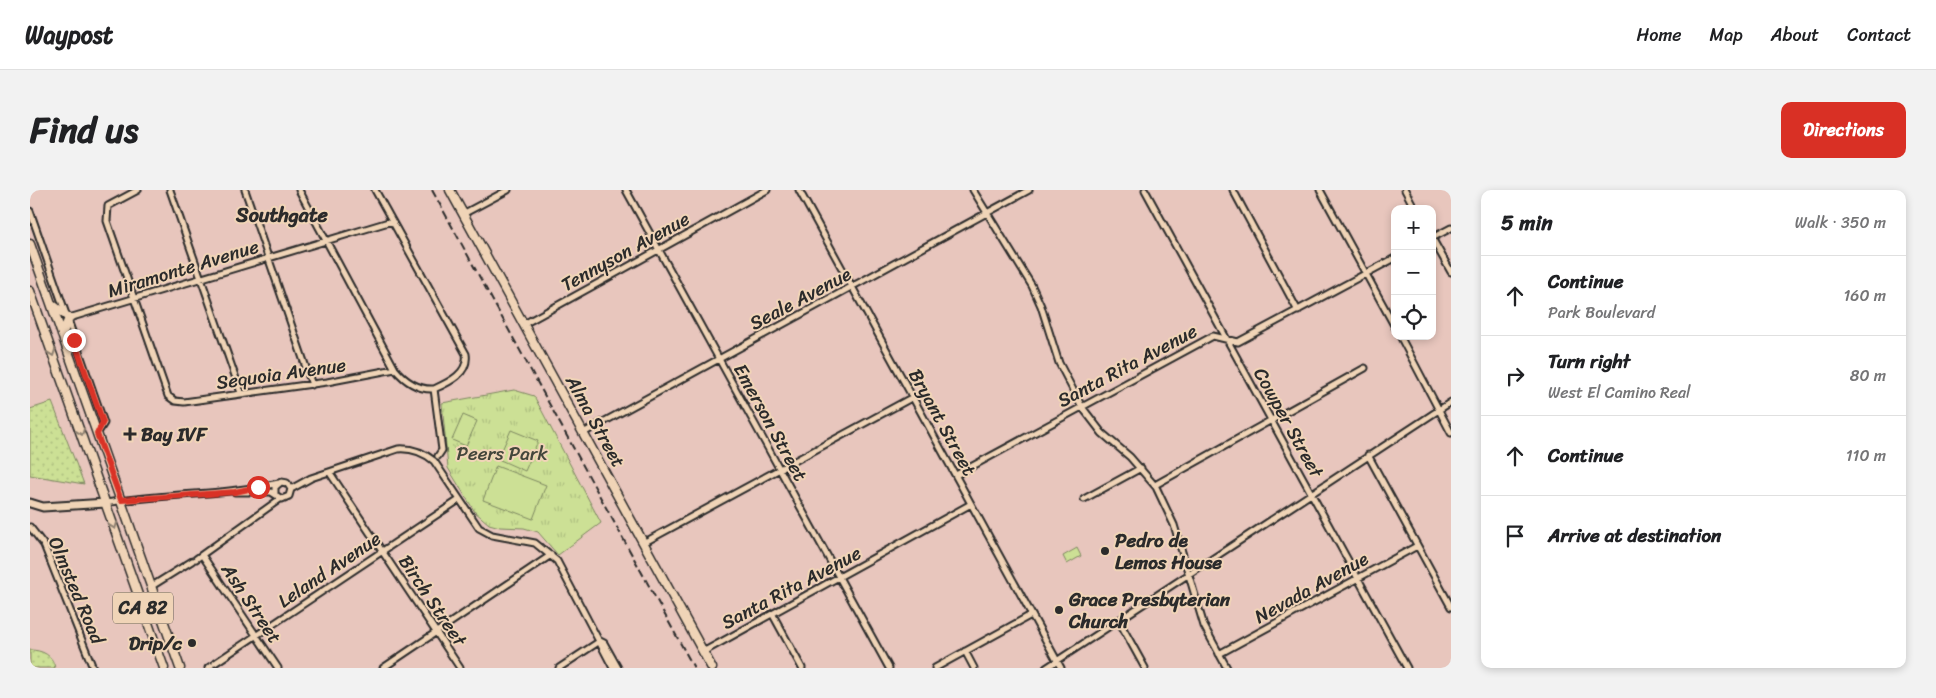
<!DOCTYPE html>
<meta charset="utf-8">
<style>
:root{--surface:#fff;--page:#f2f2f2;--text:#202124;--muted:#757577;--line:#e0e0e0;--accent:#d93025}
body{margin:0;font-family:Sriracha,sans-serif;background:var(--page);color:var(--text)}
.controls{position:absolute;right:15px;top:15px;display:grid;overflow:hidden;border-radius:10px;box-shadow:0 2px 8px #0003}
.controls button{width:45px;height:45px;display:grid;place-items:center;padding:0;border:0;border-bottom:1px solid var(--line);background:var(--surface);color:var(--text);font:25px sans-serif}
.stop{position:absolute;width:15px;height:15px;margin:-11px;border:4px solid #d93025;border-radius:50%;background:#fff}
.stop.end{background:#d93025;border-color:#fff;box-shadow:0 1px 5px #0008}
.list{margin:0;padding:0;list-style:none}
h2{display:flex;justify-content:space-between;align-items:center;height:65px;margin:0;padding:0 20px;font-size:21px}
h2 small{font-size:16px;font-weight:400;color:var(--muted)}
.list li{display:grid;grid-template-columns:32px 1fr auto;gap:15px;align-items:center;box-sizing:border-box;height:80px;padding:0 20px;border-top:1px solid var(--line)}
.list b{display:block;font-size:19px;white-space:nowrap}
.list p{margin:0;font-size:16px;white-space:nowrap;color:var(--muted)}
.list em{font-size:16px;font-style:normal;color:var(--muted)}
.icon{flex:none;width:28px;height:28px;fill:none;stroke:currentColor;stroke-width:2;stroke-linecap:round;stroke-linejoin:round}
.map{position:relative;flex:none;width:1421px;height:478px;overflow:hidden;border-radius:10px}
header{display:flex;align-items:center;gap:30px;box-sizing:border-box;height:70px;padding:0 25px;background:var(--surface);border-bottom:1px solid var(--line)}
header strong{font-size:24px}
nav{display:flex;gap:28px;margin-inline-start:auto;font-size:18px}
.intro{display:flex;align-items:center;justify-content:space-between;box-sizing:border-box;height:120px;padding:0 30px}
h1{margin:0;font-size:35px}
.button{padding:12px 22px;border-radius:10px;background:var(--accent);color:#fff;font-size:18px;font-weight:700}
main{display:flex;gap:30px;padding:0 30px}
aside{flex:1;background:var(--surface);border-radius:10px;box-shadow:0 2px 8px #0003}
.map>svg:first-child{display:block}
.grass{fill:url(#grass-dots);stroke:#7c8660}
.park{fill:url(#park-tufts);stroke:#7c8660}
.pitch{fill:#cce095;stroke:#7c8660}
.lines{fill:none;stroke-linecap:round;stroke-linejoin:round}
.street-casing{stroke:#2b2b2b;stroke-width:9}
.secondary-casing{stroke:#2b2b2b;stroke-width:11}
.primary-casing{stroke:#2b2b2b;stroke-width:11}
.street{stroke:#f0d4b7;stroke-width:5}
.secondary{stroke:#f0d4b7;stroke-width:7}
.primary{stroke:#f0d4b7;stroke-width:8}
.rail{stroke:#2b2b2b;stroke-width:2;stroke-dasharray:8 4;stroke-linecap:butt}
.oneway{stroke:#8e8071}
.route{stroke:#d93025;stroke-width:6}
.poi-dot{fill:#2b2b2b;stroke:#f0d4b7;stroke-width:2}
.labels{text-anchor:middle;stroke-width:4;stroke-linejoin:round;paint-order:stroke}
.shield{fill:#f0d4b7;stroke:#665e55;stroke-width:1}
.shield-label{font-size:18px;font-weight:bold;fill:#2b2b2b}
.street-label{font-size:19px;fill:#2b2b2b;stroke:#f0d4b7}
.poi-label{font-size:19px;font-weight:bold;fill:#2b2b2b;stroke:#f0d4b7;text-anchor:start}
.park-label{font-size:19px;fill:#43463b;stroke:#f0d4b7}
.neighbourhood-label{font-size:20px;font-weight:bold;fill:#2b2b2b;stroke:#f0d4b7}
</style>
<header>
<strong>Waypost</strong>
<nav><a>Home</a><a>Map</a><a>About</a><a>Contact</a></nav>
</header>
<div class="intro"><h1>Find us</h1><a class="button">Directions</a></div>
<main>
<div class="map">
<svg width="1421" height="478" viewBox="0 0 1421 478">
<defs>
<pattern id="grass-dots" width="8" height="8" patternUnits="userSpaceOnUse" patternTransform="scale(1.25)"><rect width="8" height="8" fill="#cce095"/><path d="M2 2h.1M6 6h.1" fill="none" stroke="#afc081" stroke-width="1.8" stroke-linecap="round"/></pattern>
<pattern id="park-tufts" width="24" height="20" patternUnits="userSpaceOnUse" patternTransform="scale(1.25)"><rect width="24" height="20" fill="#cce095"/><path d="M3 7l-1-3M5 7V3M7 7l1-3M15 17l-1-3M17 17v-4M19 17l1-3" fill="none" stroke="#afc081"/></pattern>
</defs>
<rect width="100%" height="100%" fill="#e8c6bd"/>
<filter id="ink" filterUnits="userSpaceOnUse"><feTurbulence type="fractalNoise" baseFrequency=".02" numOctaves="2"/><feDisplacementMap in="SourceGraphic" scale="10" xChannelSelector="R" yChannelSelector="G"/><feConvolveMatrix kernelMatrix="1 2 1 2 8 2 1 2 1" color-interpolation-filters="sRGB"/></filter>
<g filter="url(#ink)">
<!-- grass -->
<path class="grass" d="M22,212L54,294L0,285V219Z
M0,460C12,460 23,465 25,478H0Z"/>
<!-- park -->
<path class="park" d="M484,200L504,206L571,333L528,365L508,342L494,338L470,337L459,334L445,322L418,278L412,213Z"/>
<!-- pitch -->
<path class="pitch" d="M433,225L447,231L436,256L422,250Z
M481,240L508,251L495,281L468,269Z
M466,276L516,295L503,329L453,310Z
M1047,358L1051,366L1037,374L1033,366Z"/>
<g class="lines">
<defs>
<path id="street" d="M108,0L78,16L77,31L138,206L145,211L154,212L297,192L365,179
M140,0L211,203
M215,0L282,195
M269,0L365,179C375,191 388,200 404,199L412,260L408,266
M345,0L436,164C439,183 420,192 404,199
M596,0L859,478
M769,0L1031,478
M943,0L1002,96L1011,116L1029,173L1052,217L1072,243L1100,267L1126,297L1144,335L1174,436L1197,478
M1115,0L1377,478
M1203,0L1268,121
M1290,0L1365,137
M1375,0L1385,19
M0,21L74,233L67,244
M433,24L478,0
M1402,48L1421,82
M1402,48L1421,38
M39,128L362,31
M494,134L737,0
M1370,146L1421,243
M555,242L999,0
M1338,265L1421,417
M300,283L430,478
M926,285L1183,146L1208,152L1365,68
M1125,295L1335,178
M261,299L281,288L368,259C382,258 393,262 404,271L449,338L462,345L505,353L527,371L583,478
M205,302H241L252,309L259,306L261,299L257,293L251,292L245,297V303
M1054,309L1111,278
M76,313C133,303 192,306 249,293
M0,337L14,355L63,478
M615,352L883,207
M172,365L248,478
M166,369L250,309
M122,396L162,371
M743,425L772,478
M1089,431L1115,478
M570,451L574,453L588,478
M935,461L944,478
M673,462L941,314
M1189,464L1387,356
M185,473L429,310
M178,478L181,476
M353,478L521,365
M529,478L570,451
M905,478L1001,425
M1016,478L1421,212"/>
<path id="secondary" d="M0,313L13,317L76,313"/>
<path id="primary" d="M420,0L682,478
M0,54L150,478
M0,101L134,478
M22,114L39,128L32,145"/>
</defs>
<!-- street casing -->
<use href="#street" class="street-casing"/>
<!-- secondary casing -->
<use href="#secondary" class="secondary-casing"/>
<!-- primary casing -->
<use href="#primary" class="primary-casing"/>
<!-- street -->
<use href="#street" class="street"/>
<!-- secondary -->
<use href="#secondary" class="secondary"/>
<!-- primary -->
<use href="#primary" class="primary"/>
<!-- rail -->
<path class="rail" d="M402,0L664,478"/>
</g>
<!-- one-way arrows -->
<defs><path id="oneway-chevron" d="M-2-3.5L2.5 0L-2 3.5" fill="none" stroke-width="1.6" stroke-linecap="round" stroke-linejoin="round" transform="scale(1.25)"/></defs>
<g class="oneway">
<use href="#oneway-chevron" transform="translate(22 163) rotate(70)"/>
<use href="#oneway-chevron" transform="translate(51 242) rotate(70)"/>
<use href="#oneway-chevron" transform="translate(84 336) rotate(70)"/>
</g>
</g>
<g class="lines" filter="url(#ink)">
<!-- route -->
<path class="route" d="M44,150L73,232L67,244L91,310L205,302L228,297"/>
</g>
<!-- markers -->
<g class="poi-dot">
<path d="M97.5 236.5h5v5h5v5h-5v5h-5v-5h-5v-5h5z"/>
<circle cx="1075" cy="361" r="5"/>
<circle cx="1029" cy="420" r="5"/>
<circle cx="162" cy="453" r="5"/>
</g>
<g class="labels">
<!-- shield labels -->
<rect class="shield" x="83" y="402.5" width="60" height="31" rx="4"/>
<g class="shield-label">
<text x="113" y="424">CA 82</text>
</g>
<!-- street labels -->
<g class="street-label">
<text transform="translate(595 61) rotate(-29)" y="7">Tennyson Avenue</text>
<text transform="translate(153 78) rotate(-17)" y="7">Miramonte Avenue</text>
<text transform="translate(770 108) rotate(-28)" y="7">Seale Avenue</text>
<text transform="translate(1097 175) rotate(-28)" y="7">Santa Rita Avenue</text>
<text transform="translate(251 183) rotate(-8)" y="7">Sequoia Avenue</text>
<text transform="translate(566 231) rotate(61)" y="7">Alma Street</text>
<text transform="translate(741 232) rotate(61)" y="7">Emerson Street</text>
<text transform="translate(913 232) rotate(61)" y="7">Bryant Street</text>
<text transform="translate(1259 232) rotate(61)" y="7">Cowper Street</text>
<text transform="translate(299 379) rotate(-34)" y="7">Leland Avenue</text>
<text transform="translate(761 397) rotate(-28)" y="7">Santa Rita Avenue</text>
<text transform="translate(1281 397) rotate(-29)" y="7">Nevada Avenue</text>
<text transform="translate(47 400) rotate(67)" y="7">Olmsted Road</text>
<text transform="translate(403 410) rotate(56)" y="7">Birch Street</text>
<text transform="translate(222 413) rotate(56)" y="7">Ash Street</text>
</g>
<!-- poi labels -->
<g class="poi-label">
<text x="111" y="251">Bay IVF</text>
<text x="1085" y="357">Pedro de<tspan x="1085" dy="22">Lemos House</tspan></text>
<text x="1039" y="416">Grace Presbyterian<tspan x="1039" dy="22">Church</tspan></text>
<text x="152" y="460" text-anchor="end">Drip/c</text>
</g>
<!-- park labels -->
<g class="park-label">
<text x="472" y="270">Peers Park</text>
</g>
<!-- neighbourhood labels -->
<g class="neighbourhood-label">
<text x="252" y="32">Southgate</text>
</g>
</g>
</svg>
<div class="controls">
<button>+</button>
<button>−</button>
<button><svg class="icon" aria-label="locate" viewBox="0 0 24 24"><circle cx="12" cy="12" r="6"/><path d="M12 2v4M12 18v4M2 12h4M18 12h4"/></svg></button>
</div>
<div class="stop" style="left:228px;top:297px"></div>
<div class="stop end" style="left:44px;top:150px"></div>
</div>
<aside>
<h2>5 min<small>Walk · 350 m</small></h2>
<ul class="list">
<li><svg class="icon" aria-label="ahead" viewBox="0 0 24 24"><path d="M12 20V5M6 11l6-6 6 6"/></svg><div><b>Continue</b><p>Park Boulevard</p></div><em>160 m</em></li>
<li><svg class="icon" aria-label="right" viewBox="0 0 24 24"><path d="M7 20v-9h11M14 6l5 5-5 5"/></svg><div><b>Turn right</b><p>West El Camino Real</p></div><em>80 m</em></li>
<li><svg class="icon" aria-label="ahead" viewBox="0 0 24 24"><path d="M12 20V5M6 11l6-6 6 6"/></svg><div><b>Continue</b></div><em>110 m</em></li>
<li><svg class="icon" aria-label="arrive" viewBox="0 0 24 24"><path d="M6 21V4h12l-3 4 3 4H6"/></svg><div><b>Arrive at destination</b></div></li>
</ul>
</aside>
</main>
